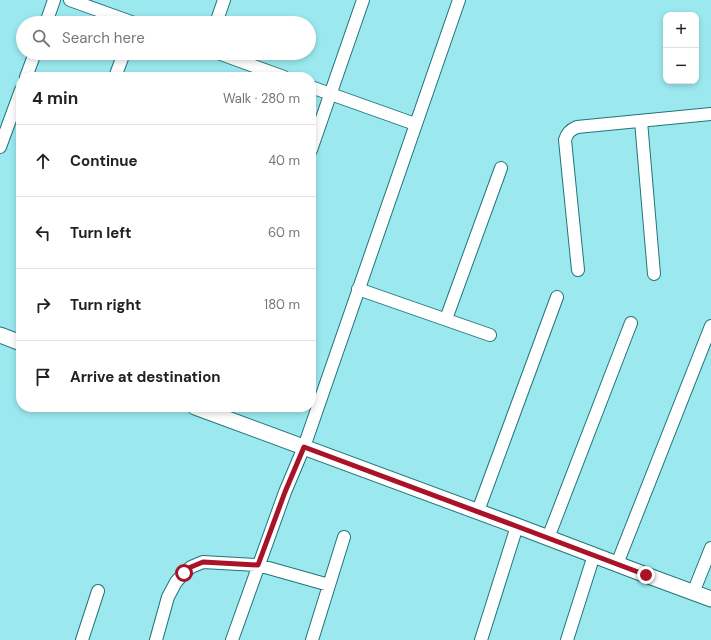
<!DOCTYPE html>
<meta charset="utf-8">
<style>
:root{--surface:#fff;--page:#f2f2f2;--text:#222;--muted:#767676;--line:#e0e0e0}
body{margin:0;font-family:"DM Sans",sans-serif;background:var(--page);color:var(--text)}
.controls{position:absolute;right:12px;top:12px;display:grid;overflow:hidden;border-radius:8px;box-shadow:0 2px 6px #0003}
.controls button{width:36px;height:36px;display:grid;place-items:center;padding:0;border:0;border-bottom:1px solid var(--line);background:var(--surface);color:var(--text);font:20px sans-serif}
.stop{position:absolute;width:12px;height:12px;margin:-9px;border:3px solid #a91328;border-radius:50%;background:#fff}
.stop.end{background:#a91328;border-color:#fff;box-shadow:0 1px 4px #0008}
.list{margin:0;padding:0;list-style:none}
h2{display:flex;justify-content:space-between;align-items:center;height:52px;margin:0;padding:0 16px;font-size:17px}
h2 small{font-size:13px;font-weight:400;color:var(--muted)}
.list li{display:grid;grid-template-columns:26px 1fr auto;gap:12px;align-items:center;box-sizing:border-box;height:72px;padding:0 16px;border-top:1px solid var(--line)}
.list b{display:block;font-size:15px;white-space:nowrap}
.list em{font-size:13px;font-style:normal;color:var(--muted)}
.icon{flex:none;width:22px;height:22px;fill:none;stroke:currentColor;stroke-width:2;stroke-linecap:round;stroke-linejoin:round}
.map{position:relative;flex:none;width:711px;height:640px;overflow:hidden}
.search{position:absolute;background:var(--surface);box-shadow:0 2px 6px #0003;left:16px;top:16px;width:300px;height:44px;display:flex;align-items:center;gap:10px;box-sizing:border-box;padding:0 14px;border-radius:22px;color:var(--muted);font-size:15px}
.panel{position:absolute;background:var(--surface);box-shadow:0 2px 6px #0003;left:16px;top:72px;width:300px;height:340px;border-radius:16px}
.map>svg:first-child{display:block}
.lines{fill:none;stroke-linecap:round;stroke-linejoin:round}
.minor-casing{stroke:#21747a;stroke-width:14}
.tertiary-casing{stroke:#21747a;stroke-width:17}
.minor{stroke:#fff;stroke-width:12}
.tertiary{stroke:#fff;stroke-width:15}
.route{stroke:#a91328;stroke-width:5}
</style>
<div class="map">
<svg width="711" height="640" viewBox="0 0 711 640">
<rect width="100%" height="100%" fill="#9be9ef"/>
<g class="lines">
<defs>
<path id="minor" d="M70,0L134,23
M46,23L54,0
M216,23L224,0
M218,53L284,77
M26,77L35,53
M115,77L124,53
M311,87L415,124
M641,121L654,274
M0,147L21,90
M311,150L363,0
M578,270L565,140C567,133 570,130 577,127L711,114
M358,289L490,335
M446,319L501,168
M478,511L557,297
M548,538L631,323
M617,564L711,326
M693,593L711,548
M82,640L98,591
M156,640L168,597L176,582L184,573L191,567L203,562L258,565L329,585
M232,640L285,492L304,447L459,0
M312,640L344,537
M481,640L517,526
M567,640L594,555"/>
<path id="tertiary" d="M0,335L21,343
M195,407L517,526L646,575L711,599"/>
</defs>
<!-- minor casing -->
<use href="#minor" class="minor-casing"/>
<!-- tertiary casing -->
<use href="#tertiary" class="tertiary-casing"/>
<!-- minor -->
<use href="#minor" class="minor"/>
<!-- tertiary -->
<use href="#tertiary" class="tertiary"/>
</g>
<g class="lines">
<!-- route -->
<path class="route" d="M184,573L191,567L203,562L258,565L285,492L304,447L516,526L646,575"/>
</g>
</svg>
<div class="controls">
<button>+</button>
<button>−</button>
</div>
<div class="stop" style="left:184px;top:573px"></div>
<div class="stop end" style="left:646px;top:575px"></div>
<div class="search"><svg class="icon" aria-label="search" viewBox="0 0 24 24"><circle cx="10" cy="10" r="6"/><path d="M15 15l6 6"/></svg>Search here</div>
<section class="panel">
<h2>4 min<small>Walk · 280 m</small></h2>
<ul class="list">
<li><svg class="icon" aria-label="ahead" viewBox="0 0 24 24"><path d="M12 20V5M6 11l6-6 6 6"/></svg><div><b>Continue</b></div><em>40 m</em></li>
<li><svg class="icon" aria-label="left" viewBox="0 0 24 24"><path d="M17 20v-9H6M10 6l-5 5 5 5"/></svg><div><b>Turn left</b></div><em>60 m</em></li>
<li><svg class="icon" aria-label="right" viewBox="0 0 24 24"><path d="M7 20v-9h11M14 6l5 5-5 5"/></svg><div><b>Turn right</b></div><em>180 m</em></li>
<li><svg class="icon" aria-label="arrive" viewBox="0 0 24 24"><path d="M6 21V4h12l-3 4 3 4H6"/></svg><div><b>Arrive at destination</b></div></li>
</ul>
</section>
</div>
